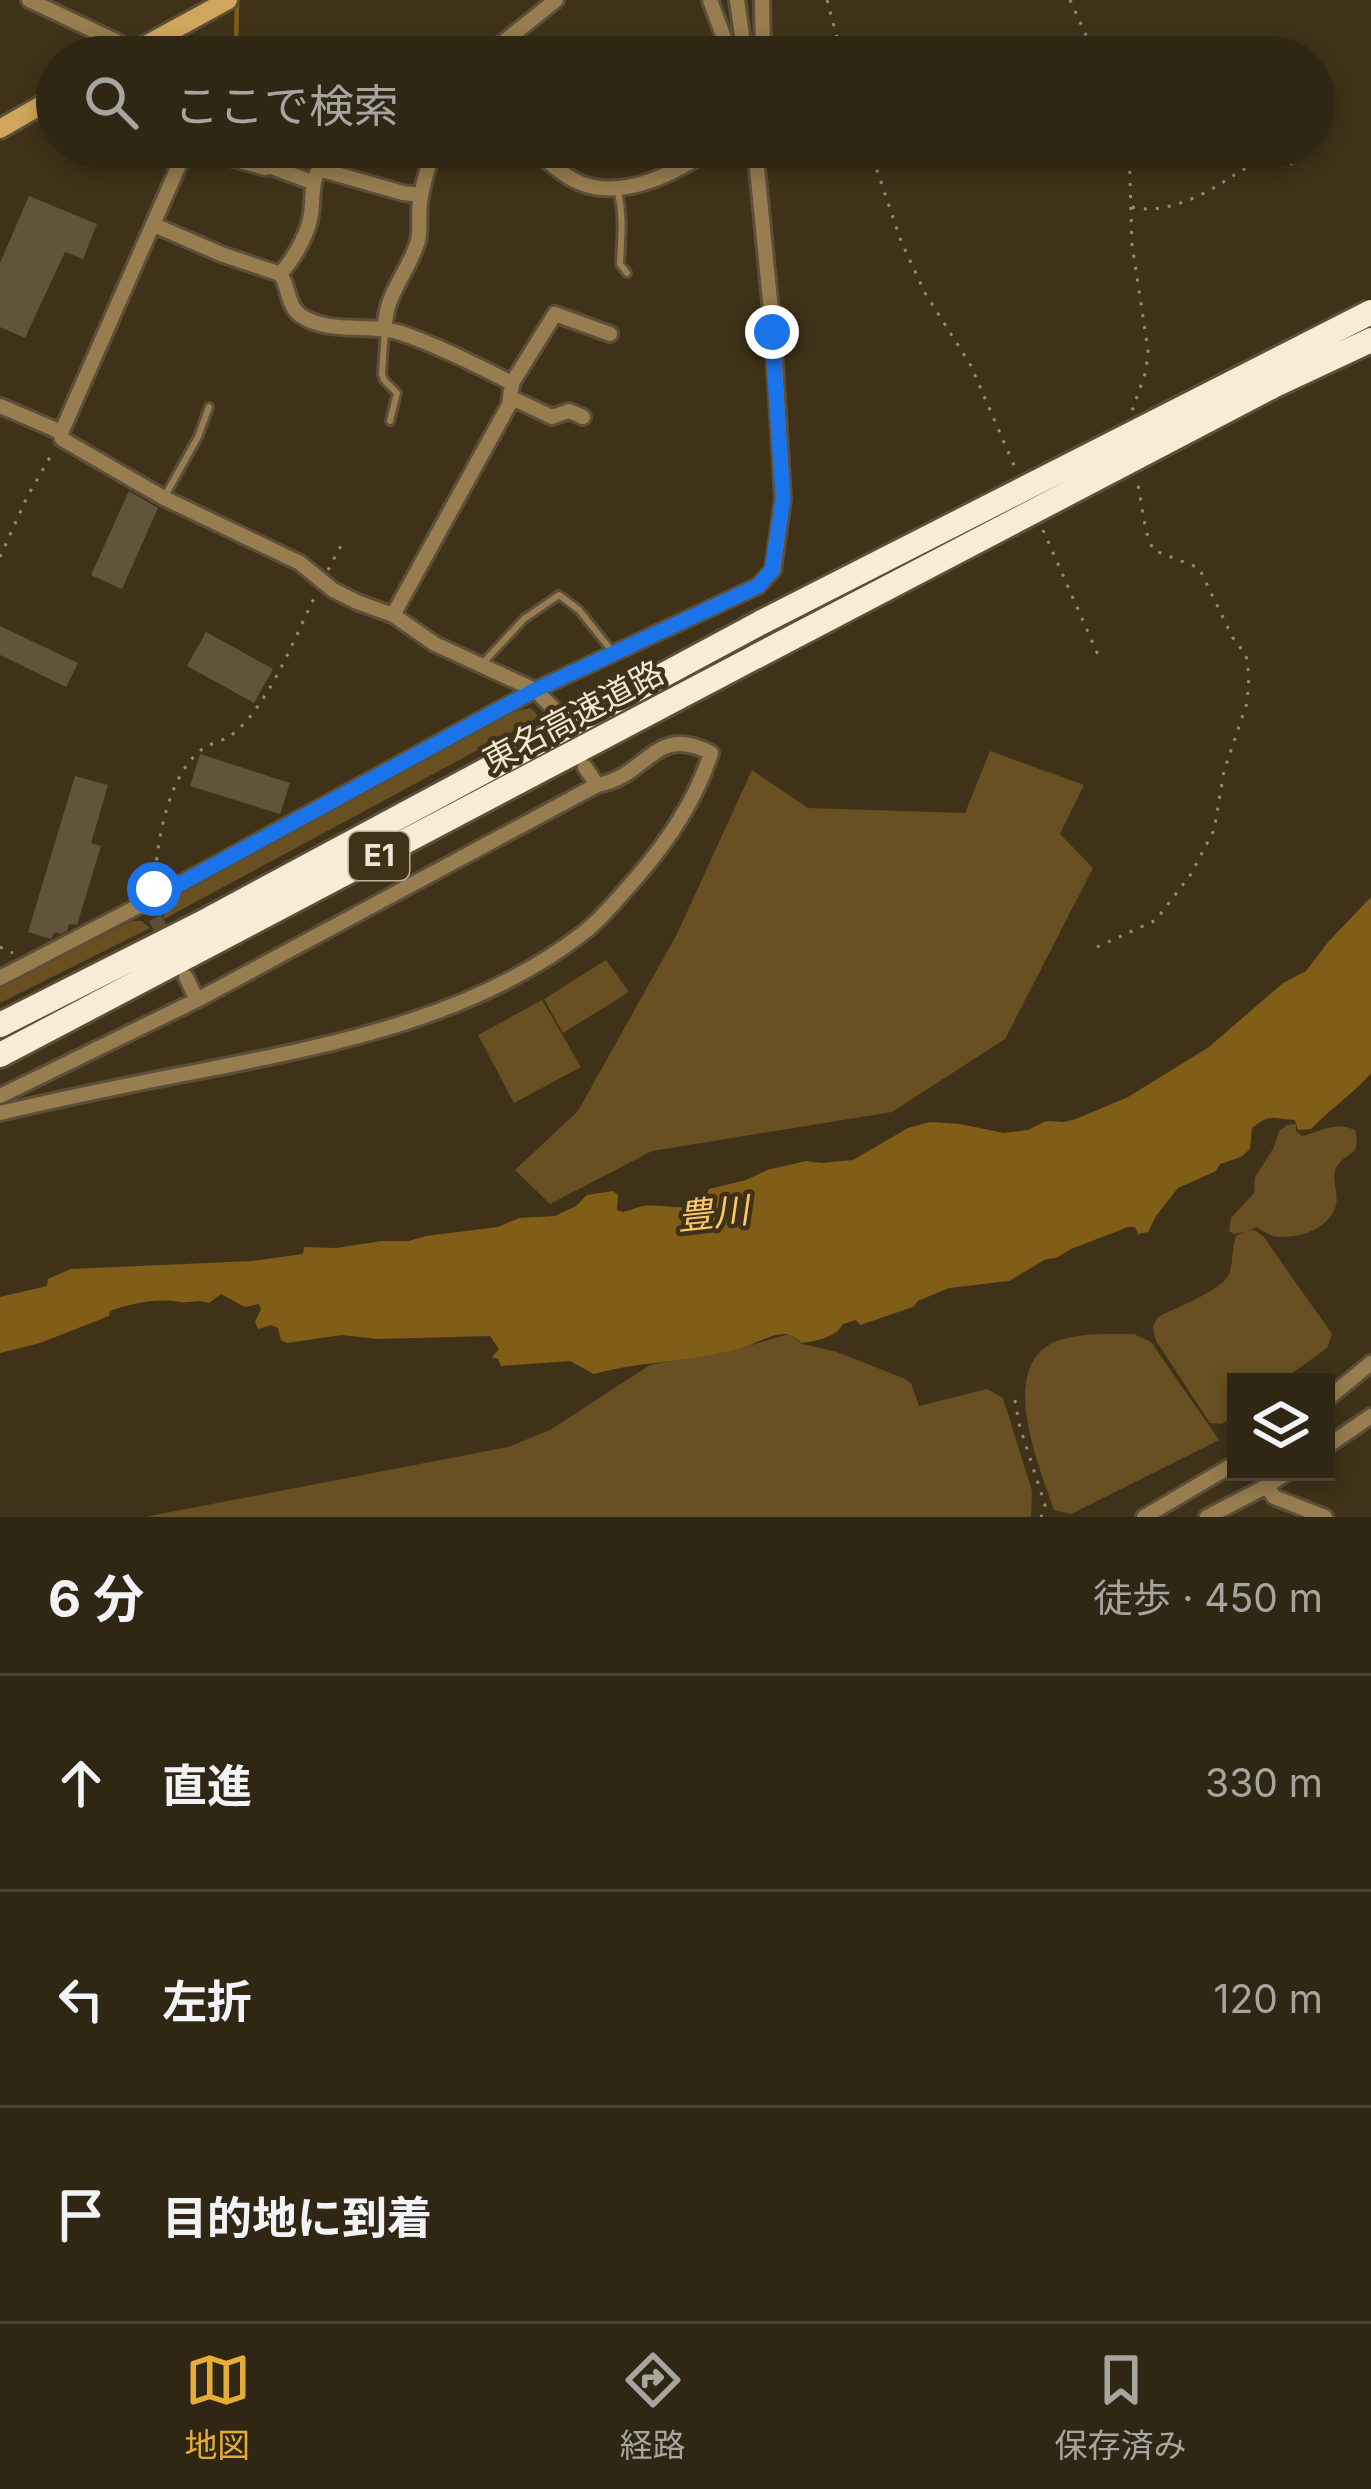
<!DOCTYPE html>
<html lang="ja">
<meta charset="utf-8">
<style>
:root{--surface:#2f2613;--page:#3b3221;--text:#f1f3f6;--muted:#a7a5a0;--line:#4a4333;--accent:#e6ad36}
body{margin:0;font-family:Inter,"Noto Sans JP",sans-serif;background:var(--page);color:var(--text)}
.controls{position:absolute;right:36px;bottom:36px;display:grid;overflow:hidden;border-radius:0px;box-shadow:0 6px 18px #0003}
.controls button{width:108px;height:108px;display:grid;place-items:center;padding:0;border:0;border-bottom:3px solid var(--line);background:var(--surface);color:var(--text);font:60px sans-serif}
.stop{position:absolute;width:36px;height:36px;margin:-27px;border:9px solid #1a73e8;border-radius:50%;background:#fff}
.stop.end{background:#1a73e8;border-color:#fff;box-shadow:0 3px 12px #0008}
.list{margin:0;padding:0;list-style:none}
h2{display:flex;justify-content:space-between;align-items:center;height:156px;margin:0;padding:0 48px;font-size:51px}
h2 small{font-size:39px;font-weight:400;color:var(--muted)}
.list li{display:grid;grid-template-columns:78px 1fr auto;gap:36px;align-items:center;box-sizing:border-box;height:216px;padding:0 48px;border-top:3px solid var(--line)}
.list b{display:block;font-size:45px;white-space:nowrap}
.list em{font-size:39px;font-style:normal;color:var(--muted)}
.icon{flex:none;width:66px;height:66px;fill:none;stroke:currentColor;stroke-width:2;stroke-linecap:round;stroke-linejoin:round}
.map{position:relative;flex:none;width:1371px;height:1517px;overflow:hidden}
.search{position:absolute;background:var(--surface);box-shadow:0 6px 18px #0003;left:36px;right:36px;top:36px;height:132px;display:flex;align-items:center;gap:30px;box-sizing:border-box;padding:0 42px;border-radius:66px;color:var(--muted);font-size:45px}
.sheet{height:804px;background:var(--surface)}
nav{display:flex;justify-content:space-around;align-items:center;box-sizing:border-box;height:168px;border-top:3px solid var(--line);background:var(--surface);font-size:33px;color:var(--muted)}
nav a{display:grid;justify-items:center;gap:6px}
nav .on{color:var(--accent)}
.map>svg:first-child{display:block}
.green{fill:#685022}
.water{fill:#805e18}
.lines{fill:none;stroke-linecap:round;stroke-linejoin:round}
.stream{stroke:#805e18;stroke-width:4.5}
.building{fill:#62543a}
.street-tunnel{stroke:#594d36;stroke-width:14;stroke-dasharray:14 7;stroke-linecap:butt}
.lane-casing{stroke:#5b4f38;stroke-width:12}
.street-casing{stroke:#5b4f38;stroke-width:20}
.secondary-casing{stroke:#5b4f38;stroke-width:24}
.highway-casing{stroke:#5b4f38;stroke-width:30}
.path{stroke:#958a76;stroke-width:3;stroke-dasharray:3 9;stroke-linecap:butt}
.lane{stroke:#977d50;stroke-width:6}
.street{stroke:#977d50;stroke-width:14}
.secondary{stroke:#cfa65b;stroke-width:18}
.highway{stroke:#f8ecd7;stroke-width:24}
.highway-bridge-casing{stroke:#5b4f38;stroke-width:30;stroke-linecap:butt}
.highway-bridge{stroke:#f8ecd7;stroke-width:24}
.route{stroke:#1a73e8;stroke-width:15}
.labels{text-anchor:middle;stroke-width:9;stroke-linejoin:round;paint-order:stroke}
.shield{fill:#3f3219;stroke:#bab09f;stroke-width:3}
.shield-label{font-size:30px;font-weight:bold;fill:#efe6d8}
.street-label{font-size:33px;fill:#efe6d8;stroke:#3f3219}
.water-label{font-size:36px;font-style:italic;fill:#fac86b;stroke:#3f3219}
</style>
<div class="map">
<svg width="1371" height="1517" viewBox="0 0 1371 1517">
<rect width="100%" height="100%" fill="#3f3219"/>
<!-- green -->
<path class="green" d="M531,708L539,717L164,919L162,903L515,711Z
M990,751L1084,785L1060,834L1093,868L1005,1039L892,1112L652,1151L550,1204L515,1170L578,1111L677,934L752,770L808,808L965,813Z
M132,921H142L150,928L0,1003V987Z
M606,960L629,992L563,1033L544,999Z
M542,1000L581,1067L514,1103L478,1035Z
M1296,1124V1131L1302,1136C1322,1131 1335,1121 1355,1130C1362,1159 1346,1150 1336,1168C1331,1178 1339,1194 1336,1205C1329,1230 1297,1240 1273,1236C1269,1235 1260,1229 1256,1227L1247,1231L1254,1230L1263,1236L1332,1334L1327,1348L1280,1382H1236V1414L1222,1424L1210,1423L1155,1339L1153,1326L1158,1317C1175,1308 1218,1292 1228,1276C1234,1265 1231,1249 1236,1236L1244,1232L1234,1234L1229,1231L1231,1218L1254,1193L1255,1177L1274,1147L1279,1131L1287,1125Z
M789,1334L802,1344L837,1352L903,1378L911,1383L919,1406L987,1389L1003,1398L1032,1491L1031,1517H145L508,1447L550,1430L650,1365L748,1346Z
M1134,1334L1151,1342L1219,1440L1071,1514L1054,1510C1040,1468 999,1374 1050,1344C1072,1332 1109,1334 1134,1334Z"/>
<!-- water -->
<path class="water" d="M1371,897V1073C1353,1094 1329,1110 1311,1129L1298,1130L1295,1120C1273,1119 1270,1113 1252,1128L1250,1149L1241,1157L1220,1164L1216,1171L1178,1188L1156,1216L1148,1232L1138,1234L1135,1227H1128L1071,1249L1056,1258L1046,1259L1009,1281L949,1288L918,1301L913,1307L860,1325L856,1320L843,1324C836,1337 817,1341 802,1343C797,1339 792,1335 786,1334C774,1333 761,1341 750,1345C700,1362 644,1360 594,1374L570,1361L501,1366L498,1359L492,1357L499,1349L490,1336L377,1339L342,1335L287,1343L281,1340L278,1328L271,1325L258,1329L255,1322L261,1309L259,1304L245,1307L221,1294L209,1303C199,1299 191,1303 180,1302C156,1298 133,1303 110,1311L109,1316L40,1343L0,1353V1297L47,1286L48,1279L71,1269L253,1261L303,1254L304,1247L336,1248L382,1241H409L426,1236L498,1227L519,1218L555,1216L576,1206L587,1195L613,1191L618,1195L617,1210L623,1212C627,1211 639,1207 643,1206C668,1203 697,1218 709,1189L746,1180L767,1170L806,1161L821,1163L853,1160L908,1128L930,1122L960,1124L1004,1133L1028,1130L1046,1121L1064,1122L1076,1119L1128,1097L1209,1047L1283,983L1306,971L1329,941Z"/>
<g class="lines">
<!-- stream -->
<path class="stream" d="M236,48L237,0"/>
</g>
<!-- building -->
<path class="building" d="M29,196L97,224L83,259L65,252L25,338L0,327V263Z
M129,491L158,508L122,589L91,575Z
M0,626L78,663L66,687L0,655Z
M206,632L273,669L254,703L187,666Z
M200,754L290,783L280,814L190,786Z
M75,776L108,785L91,843L101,846L77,925L69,924L67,931L61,934L55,932L51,939L28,932Z"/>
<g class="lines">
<!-- street-tunnel -->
<path class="street-tunnel" d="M155,918L170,946"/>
<defs>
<path id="lane" d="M618,192C624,219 621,237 620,264L627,273
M385,329L382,374L384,380L397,393L390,421
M166,494L198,437L209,407
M483,663L524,619L559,595L579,610L611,650"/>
<path id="street" d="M29,0L120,43L130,54
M710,0L731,57
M737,0L745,57
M762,0L763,57
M149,43C179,57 210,52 241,57
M485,57L556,0
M192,147L265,168L266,165L312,182
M529,147C547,159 563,177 583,184C628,200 679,170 716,147
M421,195L403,193L319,169C310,185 314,202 310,220C305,239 293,260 280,274C289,285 287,306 300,315C328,335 371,323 401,333C439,346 476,365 512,383
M154,225L221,254L280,274
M385,329C384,295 409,272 418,241C421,228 418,215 420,203C422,184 429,165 434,147
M512,398L552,417L569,411L583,417
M0,406L54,429L61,433L62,439L164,498L300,563L333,590L357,602L393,615L435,644L535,690L555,710
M61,433L187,147
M393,615L509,405L512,383L555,314L610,334
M585,767L597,785
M186,977L197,1000
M0,978L156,897L535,690L758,586L773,570L783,499L773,332L755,147
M0,1096L197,1000L597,785C649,776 654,723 711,753C696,800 669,840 637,877C621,895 605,915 587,930C479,1016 337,1044 205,1070C137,1083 68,1097 0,1113
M1326,1400L1371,1363
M1326,1447L1371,1416
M1267,1486L1288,1472
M1144,1517L1236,1463
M1207,1517L1267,1486L1274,1497L1325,1517"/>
<path id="secondary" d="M124,57L228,0
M0,129L57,96"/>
<path id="highway" d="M0,1025L200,924L762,622
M0,1055L757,656"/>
</defs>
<!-- lane casing -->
<use href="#lane" class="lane-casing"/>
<!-- street casing -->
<use href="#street" class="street-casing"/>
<!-- secondary casing -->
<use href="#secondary" class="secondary-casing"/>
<!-- highway casing -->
<use href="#highway" class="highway-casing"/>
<!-- path -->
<path class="path" d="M827,0L842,57
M1070,0L1096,57
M869,147L901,241L925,293L970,364L1017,472
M1129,147L1132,244L1148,350L1146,371L1132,411
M1132,207C1161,215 1201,197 1225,181C1236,174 1247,166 1260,163C1272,161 1287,164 1300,164
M1043,530L1099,657
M0,557L27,497L53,452
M328,570L344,540
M155,884C156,844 168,772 204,748C212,743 222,741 230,736C239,730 249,719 255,710C281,675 297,633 316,594
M0,947L13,953
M1097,947L1156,920L1191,874L1214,830L1224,771L1247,703L1249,676L1246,655L1233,638L1199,568L1153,550L1146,531L1137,479
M1015,1400L1019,1424L1045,1505L1041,1517"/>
<!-- lane -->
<use href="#lane" class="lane"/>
<!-- street -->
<use href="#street" class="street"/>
<!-- secondary -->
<use href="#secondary" class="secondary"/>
<!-- highway -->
<use href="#highway" class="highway"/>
<defs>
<path id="highway-bridge" d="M762,622L1371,312
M757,656L1273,386L1371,340"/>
</defs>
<!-- highway-bridge casing -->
<use href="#highway-bridge" class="highway-bridge-casing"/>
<!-- highway-bridge -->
<use href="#highway-bridge" class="highway-bridge"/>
</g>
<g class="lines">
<!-- route -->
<path class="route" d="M154,889L156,897L535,690L758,586L772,570L783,499L772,332"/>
</g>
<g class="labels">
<!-- shield labels -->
<rect class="shield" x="349" y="832" width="60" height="48" rx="9"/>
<g class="shield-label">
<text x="379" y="866">E1</text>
</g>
<!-- street labels -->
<g class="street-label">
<text transform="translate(573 716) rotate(-28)" y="12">東名高速道路</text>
</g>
<!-- water labels -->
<g class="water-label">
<text transform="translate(713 1213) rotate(-6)" y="13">豊川</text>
</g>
</g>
</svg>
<div class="controls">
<button><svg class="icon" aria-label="layers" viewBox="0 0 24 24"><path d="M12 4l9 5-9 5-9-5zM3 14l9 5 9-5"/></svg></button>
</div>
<div class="stop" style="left:154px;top:889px"></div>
<div class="stop end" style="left:772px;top:332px"></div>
<div class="search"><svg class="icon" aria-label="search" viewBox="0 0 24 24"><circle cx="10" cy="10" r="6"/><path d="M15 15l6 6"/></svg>ここで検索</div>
</div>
<section class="sheet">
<h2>6 分<small>徒歩 · 450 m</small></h2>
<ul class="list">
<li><svg class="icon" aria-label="ahead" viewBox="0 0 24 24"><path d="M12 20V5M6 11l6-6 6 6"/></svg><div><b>直進</b></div><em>330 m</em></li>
<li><svg class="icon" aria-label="left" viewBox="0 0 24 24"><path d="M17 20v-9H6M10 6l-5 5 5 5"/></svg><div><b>左折</b></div><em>120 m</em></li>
<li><svg class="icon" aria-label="arrive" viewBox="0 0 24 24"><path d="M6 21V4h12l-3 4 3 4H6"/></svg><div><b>目的地に到着</b></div></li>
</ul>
</section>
<nav>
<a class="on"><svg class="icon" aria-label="map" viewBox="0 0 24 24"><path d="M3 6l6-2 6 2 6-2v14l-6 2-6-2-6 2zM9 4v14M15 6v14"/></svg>地図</a>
<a><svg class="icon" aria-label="directions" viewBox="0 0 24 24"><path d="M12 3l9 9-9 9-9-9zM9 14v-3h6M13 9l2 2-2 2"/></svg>経路</a>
<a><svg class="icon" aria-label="saved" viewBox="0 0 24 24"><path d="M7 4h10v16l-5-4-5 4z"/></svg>保存済み</a>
</nav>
